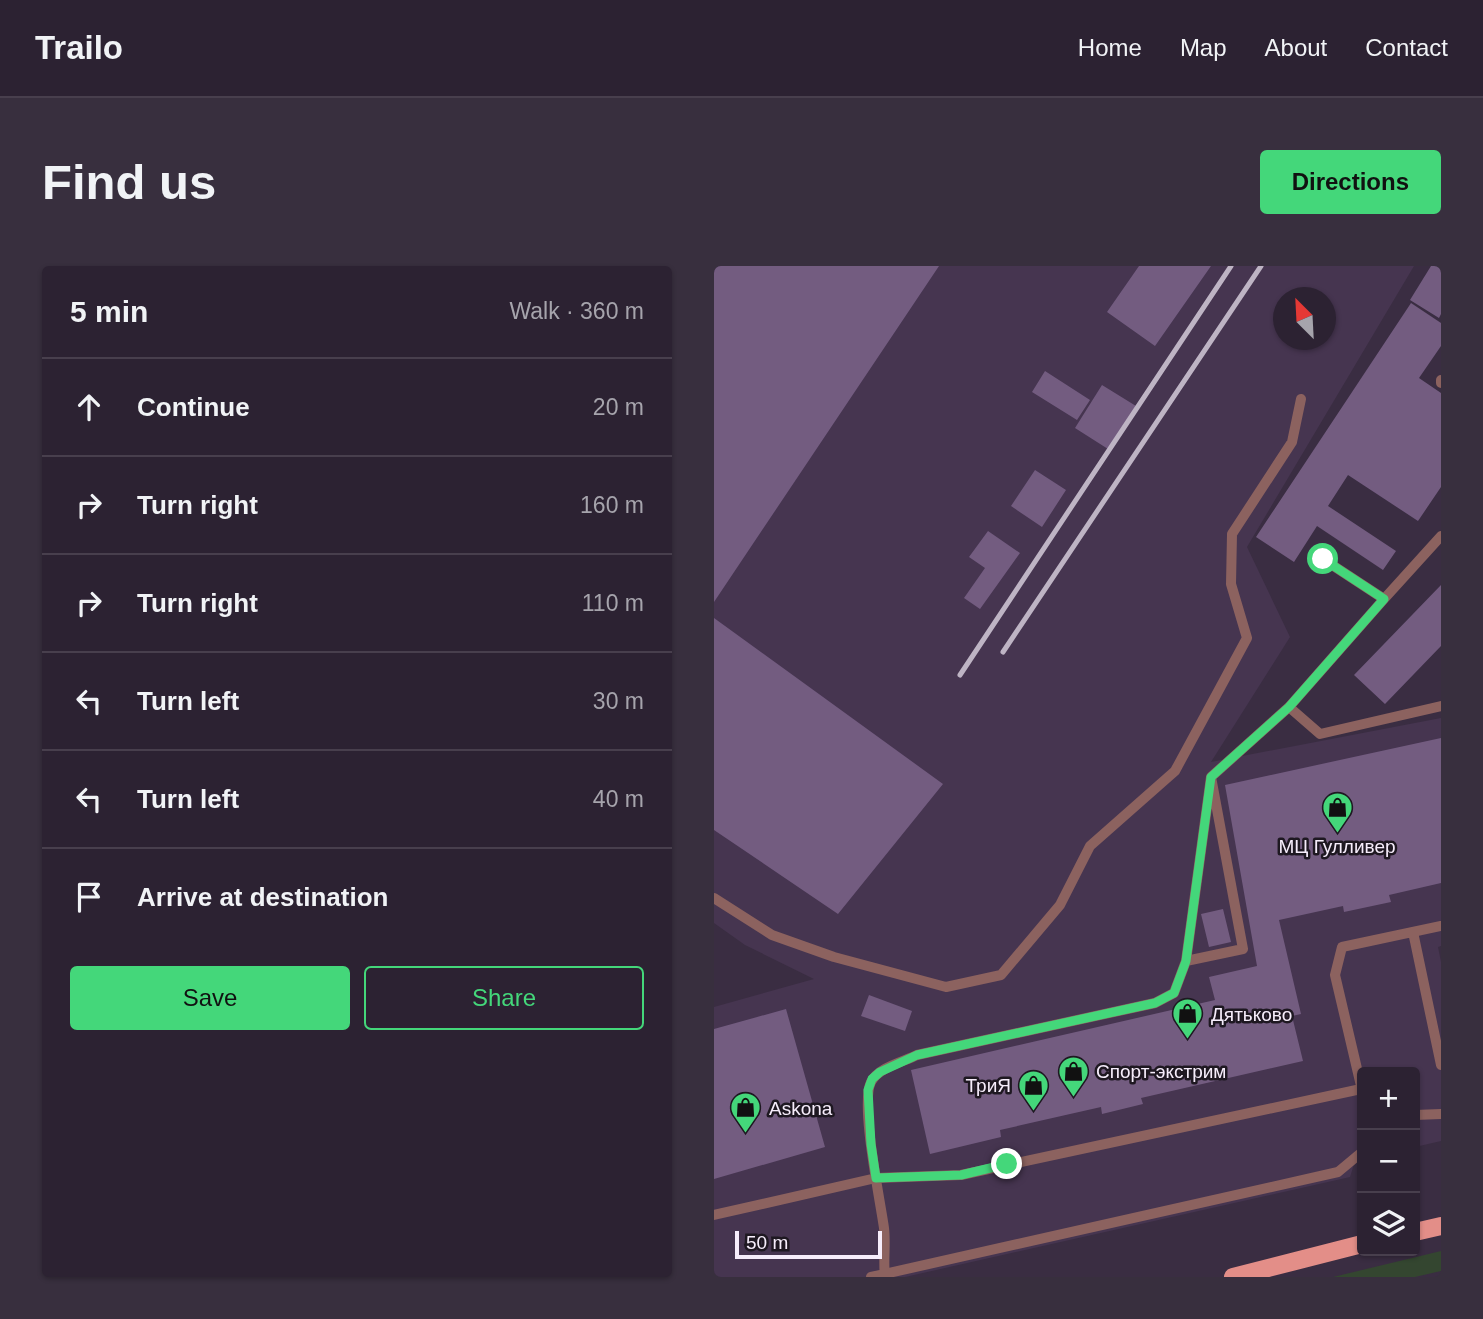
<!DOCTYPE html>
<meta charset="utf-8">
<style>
:root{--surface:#2c2232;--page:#382f3e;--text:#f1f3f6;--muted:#a6a4ac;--line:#483f4d;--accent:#44d77a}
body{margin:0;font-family:Helvetica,sans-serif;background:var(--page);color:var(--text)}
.controls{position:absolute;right:21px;bottom:21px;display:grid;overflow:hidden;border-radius:7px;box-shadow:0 2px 5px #0004}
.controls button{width:63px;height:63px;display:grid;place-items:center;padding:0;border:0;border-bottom:2px solid var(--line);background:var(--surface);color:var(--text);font:35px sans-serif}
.compass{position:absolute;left:559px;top:21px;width:63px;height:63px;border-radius:50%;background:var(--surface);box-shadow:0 2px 5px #0004;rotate:336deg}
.scale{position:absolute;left:21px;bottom:18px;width:147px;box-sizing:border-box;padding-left:7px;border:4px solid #f6edfb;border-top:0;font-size:19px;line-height:24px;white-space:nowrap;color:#f6edfb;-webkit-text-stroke:5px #1e1821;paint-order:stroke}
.stop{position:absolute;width:21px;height:21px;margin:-16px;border:5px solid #44d77a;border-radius:50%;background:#fff}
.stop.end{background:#44d77a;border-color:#fff;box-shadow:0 2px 7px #0008}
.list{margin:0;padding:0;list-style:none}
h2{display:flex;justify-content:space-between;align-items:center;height:91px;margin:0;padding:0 28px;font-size:30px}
h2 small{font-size:23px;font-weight:400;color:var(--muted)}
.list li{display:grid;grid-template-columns:46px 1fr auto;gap:21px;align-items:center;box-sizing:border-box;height:98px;padding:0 28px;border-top:2px solid var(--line)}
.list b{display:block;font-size:26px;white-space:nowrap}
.list em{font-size:23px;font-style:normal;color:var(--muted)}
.actions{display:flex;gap:14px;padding:21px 28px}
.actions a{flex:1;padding:16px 0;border:2px solid var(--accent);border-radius:7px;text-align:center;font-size:24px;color:var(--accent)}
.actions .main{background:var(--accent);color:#111}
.icon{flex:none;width:38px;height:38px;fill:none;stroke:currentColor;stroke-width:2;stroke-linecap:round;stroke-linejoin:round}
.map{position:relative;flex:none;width:727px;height:1011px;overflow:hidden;border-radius:7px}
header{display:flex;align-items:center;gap:42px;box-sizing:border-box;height:98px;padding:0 35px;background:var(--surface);border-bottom:2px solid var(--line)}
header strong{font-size:33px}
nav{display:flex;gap:38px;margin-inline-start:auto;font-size:24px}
.intro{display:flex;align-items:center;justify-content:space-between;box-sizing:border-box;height:168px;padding:0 42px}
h1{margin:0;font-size:49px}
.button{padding:18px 32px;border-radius:7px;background:var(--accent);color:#111;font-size:24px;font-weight:700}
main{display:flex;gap:42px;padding:0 42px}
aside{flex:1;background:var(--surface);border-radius:7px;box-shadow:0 2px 5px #0004}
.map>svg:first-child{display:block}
.built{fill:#463550;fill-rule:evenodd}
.green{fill:#344630}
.building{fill:#735c80}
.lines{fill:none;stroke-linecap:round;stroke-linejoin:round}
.service{stroke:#8c625f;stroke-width:10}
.primary{stroke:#e38e88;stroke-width:18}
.rail{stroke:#beb4c4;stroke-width:5}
.route{stroke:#44d77a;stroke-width:9}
.labels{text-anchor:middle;stroke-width:5;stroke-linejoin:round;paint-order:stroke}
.poi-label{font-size:19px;fill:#f6edfb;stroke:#1e1821;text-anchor:start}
</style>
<header>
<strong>Trailo</strong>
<nav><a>Home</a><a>Map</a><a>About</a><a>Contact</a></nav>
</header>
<div class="intro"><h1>Find us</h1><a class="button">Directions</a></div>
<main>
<aside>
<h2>5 min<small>Walk · 360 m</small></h2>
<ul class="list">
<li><svg class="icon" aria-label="ahead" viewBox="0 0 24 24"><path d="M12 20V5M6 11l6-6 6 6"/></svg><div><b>Continue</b></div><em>20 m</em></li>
<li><svg class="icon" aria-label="right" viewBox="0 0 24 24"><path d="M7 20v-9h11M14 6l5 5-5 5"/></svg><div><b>Turn right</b></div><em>160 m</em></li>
<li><svg class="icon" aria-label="right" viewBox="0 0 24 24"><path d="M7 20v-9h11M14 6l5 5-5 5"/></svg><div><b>Turn right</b></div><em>110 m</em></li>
<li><svg class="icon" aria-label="left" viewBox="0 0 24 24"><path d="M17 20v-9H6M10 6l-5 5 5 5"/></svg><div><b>Turn left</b></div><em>30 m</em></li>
<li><svg class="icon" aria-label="left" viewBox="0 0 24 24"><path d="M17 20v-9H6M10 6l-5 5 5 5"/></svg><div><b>Turn left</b></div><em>40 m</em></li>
<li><svg class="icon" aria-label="arrive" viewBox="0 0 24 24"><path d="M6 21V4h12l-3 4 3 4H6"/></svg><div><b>Arrive at destination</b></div></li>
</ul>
<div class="actions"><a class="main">Save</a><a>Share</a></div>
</aside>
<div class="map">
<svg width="727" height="1011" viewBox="0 0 727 1011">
<rect width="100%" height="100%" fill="#3a2d42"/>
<!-- built -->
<path class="built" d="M0,0H700L533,281L576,371L497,496L727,452V680L724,681L727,696V875L701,881V806H648V894L641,895L636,911L191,1011H0V741L100,713L31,679L0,657ZM570,32H612V74H570Z"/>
<!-- green -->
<path class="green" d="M727,985V1005L701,1011H619Z"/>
<!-- building -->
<path class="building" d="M0,0H225L0,336Z
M425,0H497L441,80L393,46Z
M717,0H727V48L725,52L696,34Z
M697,37L727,57V80L705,112L727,127V221L704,255L634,209L614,240L682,285L669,304L603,260L580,296L542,271Z
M331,105L376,134L363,154L318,126Z
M388,119L422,140L394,183L361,162Z
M321,204L352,224L328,261L297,240Z
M274,265L306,287L266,343L250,332L271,302L255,291Z
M727,319V380L671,438L640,409Z
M0,352L229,518L124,648L0,564Z
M727,472V617L675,629L677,636L630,646L629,640L565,654L587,748L578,750L589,795L427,832L429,838L388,848L387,841L286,864L287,871L216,888L197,804L501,734L495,711L543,700L511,519Z
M509,643L517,676L495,681L487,648Z
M155,729L198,745L191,765L147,750Z
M72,743L111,881L0,913V763Z"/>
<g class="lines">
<!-- service -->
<path class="service" d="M727,114V117
M670,333L727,270
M575,441L606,468L727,440
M497,511L529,683L472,695L497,511L575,441L670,333L609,293
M0,632L58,669L120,691L232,721L287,709L346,639L376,580L461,505L533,372L517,318L518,268L578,176L587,133
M699,666L727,799
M648,824L621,709L628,681L727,660
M701,849L727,848
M0,949L162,912L247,909L647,823
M157,1011L624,906L648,886
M171,1011C169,995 172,978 170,962C166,933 146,838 157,816C165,801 189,796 203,789L441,737L460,727L472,695"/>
<!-- primary -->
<path class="primary" d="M701,966L727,960
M519,1011L648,978"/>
<!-- rail -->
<path class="rail" d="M289,386L547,0
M246,409L517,0"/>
</g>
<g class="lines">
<!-- route -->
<path class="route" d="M293,898L247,909L162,912L157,878L154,824L158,813L166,806L203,789L441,737L460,727L472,695L497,511L575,441L670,333L609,293"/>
</g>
<!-- icons -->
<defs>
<symbol id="shop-pin" viewBox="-11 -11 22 30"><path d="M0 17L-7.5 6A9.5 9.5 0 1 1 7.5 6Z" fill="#44d77a" stroke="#1e1821"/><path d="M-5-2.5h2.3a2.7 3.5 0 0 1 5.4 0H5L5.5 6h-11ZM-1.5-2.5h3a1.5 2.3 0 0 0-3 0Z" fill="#111"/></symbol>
</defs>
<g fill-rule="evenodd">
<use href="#shop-pin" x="606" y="524" width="35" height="47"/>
<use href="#shop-pin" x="456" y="730" width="35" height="47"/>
<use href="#shop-pin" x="342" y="788" width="35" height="47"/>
<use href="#shop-pin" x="302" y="802" width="35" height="47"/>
<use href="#shop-pin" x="14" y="824" width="35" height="47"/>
</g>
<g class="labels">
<!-- poi labels -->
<g class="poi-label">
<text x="623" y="587" text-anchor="middle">МЦ Гулливер</text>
<text x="497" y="755">Дятьково</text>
<text x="382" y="812">Спорт-экстрим</text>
<text x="297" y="826" text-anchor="end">ТриЯ</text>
<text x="55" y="849">Askona</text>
</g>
</g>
</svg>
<div class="controls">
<button>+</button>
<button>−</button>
<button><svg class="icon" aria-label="layers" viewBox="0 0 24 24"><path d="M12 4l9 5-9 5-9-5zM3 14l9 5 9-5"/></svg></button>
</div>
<svg class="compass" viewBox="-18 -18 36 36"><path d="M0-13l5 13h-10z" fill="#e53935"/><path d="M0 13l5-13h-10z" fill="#a6a4ac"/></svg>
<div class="scale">50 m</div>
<div class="stop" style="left:609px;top:293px"></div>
<div class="stop end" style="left:293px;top:898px"></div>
</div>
</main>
